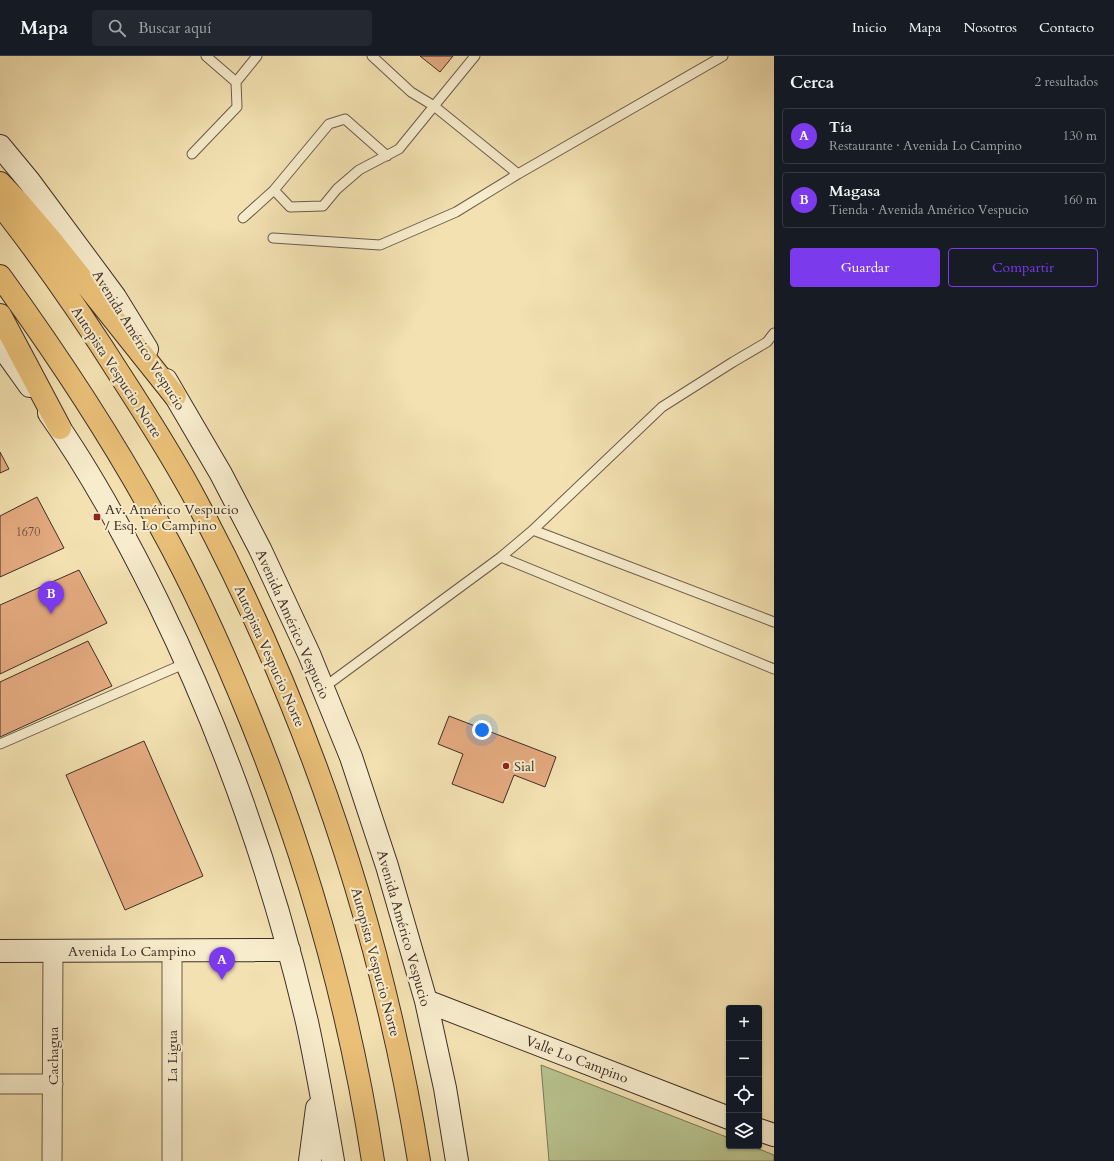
<!DOCTYPE html>
<html lang="es">
<meta charset="utf-8">
<style>
:root{--surface:#171b24;--page:#242831;--text:#f1f3f6;--muted:#9ea1a6;--line:#363941;--accent:#7c3aed}
body{margin:0;font-family:Cardo,serif;background:var(--page);color:var(--text)}
.controls{position:absolute;right:12px;bottom:12px;display:grid;overflow:hidden;border-radius:4px;box-shadow:0 1px 3px #0004}
.controls button{width:36px;height:36px;display:grid;place-items:center;padding:0;border:0;border-bottom:1px solid var(--line);background:var(--surface);color:var(--text);font:20px sans-serif}
.you{position:absolute;left:482px;top:674px;width:14px;height:14px;margin:-10px;border:3px solid #fff;border-radius:50%;background:#1a73e8;box-shadow:0 0 0 6px #1a73e833}
.badge{display:grid;place-items:center;width:26px;height:26px;border-radius:50%;background:var(--accent);color:#fff;font-size:13px;font-weight:700}
.pin{position:absolute;translate:-50% -33px;filter:drop-shadow(0 1px 2px #0008)}
.pin::after{content:'';position:absolute;top:21px;width:14px;height:12px;background:inherit;clip-path:polygon(0 0,100% 0,50% 100%)}
.list{margin:0;padding:0;list-style:none}
h2{display:flex;justify-content:space-between;align-items:center;height:52px;margin:0;padding:0 16px;font-size:17px}
h2 small{font-size:13px;font-weight:400;color:var(--muted)}
.list li{display:grid;grid-template-columns:26px 1fr auto;gap:12px;align-items:center;box-sizing:border-box;height:56px;margin:0 8px 8px;padding:0 8px;border:1px solid var(--line);border-radius:4px}
.list b{display:block;font-size:15px;white-space:nowrap}
.list p{margin:0;font-size:13px;white-space:nowrap;color:var(--muted)}
.list em{font-size:13px;font-style:normal;color:var(--muted)}
.actions{display:flex;gap:8px;padding:12px 16px}
.actions a{flex:1;padding:9px 0;border:1px solid var(--accent);border-radius:4px;text-align:center;font-size:14px;color:var(--accent)}
.actions .main{background:var(--accent);color:#fff}
.icon{flex:none;width:22px;height:22px;fill:none;stroke:currentColor;stroke-width:2;stroke-linecap:round;stroke-linejoin:round}
.map{position:relative;flex:none;width:774px;height:1105px;overflow:hidden}
header{display:flex;align-items:center;gap:24px;box-sizing:border-box;height:56px;padding:0 20px;background:var(--surface);border-bottom:1px solid var(--line)}
header strong{font-size:19px}
nav{display:flex;gap:22px;margin-inline-start:auto;font-size:14px}
.search{width:280px;height:36px;background:var(--page);display:flex;align-items:center;gap:10px;box-sizing:border-box;padding:0 14px;border-radius:4px;color:var(--muted);font-size:15px}
main{display:flex}
aside{flex:1;background:var(--surface)}
.map>svg:first-child{display:block}
.green{fill:#b8c38e;stroke:#7b795c}
.building{fill:#e4aa80;stroke:#3e2f29}
.lines{fill:none;stroke-linecap:round;stroke-linejoin:round}
.lane-casing{stroke:#6b5c4b;stroke-width:11}
.street-casing{stroke:#6b5c4b;stroke-width:21}
.secondary-casing{stroke:#3e2f29;stroke-width:24}
.highway-casing{stroke:#3e2f29;stroke-width:24}
.lane{stroke:#f7eccc;stroke-width:9}
.street{stroke:#f7eccc;stroke-width:19}
.secondary{stroke:#f7eccc;stroke-width:22}
.highway{stroke:#eac078;stroke-width:22}
.poi-dot{fill:#8f2418;stroke:#f7eccc;stroke-width:1.5}
.labels{text-anchor:middle;stroke-width:4;stroke-linejoin:round;paint-order:stroke}
.number-label{font-size:12px;fill:#684e3f}
.street-label{font-size:14px;fill:#3e2f29;stroke:#f7eccc}
.poi-label{font-size:14px;fill:#3e2f29;stroke:#f7eccc;text-anchor:start}
</style>
<header>
<strong>Mapa</strong>
<div class="search"><svg class="icon" aria-label="search" viewBox="0 0 24 24"><circle cx="10" cy="10" r="6"/><path d="M15 15l6 6"/></svg>Buscar aquí</div>
<nav><a>Inicio</a><a>Mapa</a><a>Nosotros</a><a>Contacto</a></nav>
</header>
<main>
<div class="map">
<svg width="774" height="1105" viewBox="0 0 774 1105">
<rect width="100%" height="100%" fill="#f3e1b1"/>
<filter id="stains"><feTurbulence type="fractalNoise" baseFrequency=".005" numOctaves="4"/><feColorMatrix values="0 0 0 0 .2 0 0 0 0 .09 0 0 0 0 .02 0 0 0 .5 -.17"/></filter>
<radialGradient id="worn" r=".72"><stop offset=".6" stop-color="#630" stop-opacity="0"/><stop offset="1" stop-color="#630" stop-opacity=".3"/></radialGradient>
<!-- green -->
<path class="green" d="M541,1009L729,1082V1090H751L774,1099V1105H549Z"/>
<!-- building -->
<path class="building" d="M420,0H453L440,16Z
M0,396L9,413L0,417Z
M37,441L64,492L0,521V460Z
M79,514L107,567L0,618V549Z
M88,585L112,630L0,681V626Z
M449,660L556,701L545,731L514,719L503,747L452,728L463,698L438,688Z
M144,685L203,820L125,854L66,719Z"/>
<g class="lines">
<defs>
<path id="lane" d="M372,0L411,36L434,50L475,0
M236,26L257,0
M192,98L237,51L236,26L206,0
M274,134L290,151L323,150L337,133L359,114L399,93L434,50L518,118
M243,162L274,134L329,68L345,63L387,100
M273,182L380,189L456,156L518,118L723,0
M533,474L774,566
M501,501L774,613
M323,632L501,501L533,474L662,351L733,306L767,286L774,277
M0,688L186,607"/>
<path id="street" d="M0,1028H53
M52,1105L53,895
M172,1105V894"/>
<path id="secondary" d="M0,90L29,125L115,241L147,293
M0,288L30,330
M166,324L221,418L260,493L309,598L351,701L387,810L426,945L445,1032L457,1105
M49,357C91,416 126,481 158,546C223,679 273,821 307,966C317,1012 325,1058 333,1105
M0,895L289,894
M426,945L729,1062
M759,1074L774,1079
M310,1105L317,1052"/>
<path id="highway" d="M0,127L19,147L54,188L175,340
M0,148C44,204 84,262 122,322C146,359 170,397 191,435C305,646 381,869 419,1105
M0,220C58,300 113,383 160,470C195,533 224,598 251,665C308,806 350,954 373,1105
M0,259L60,372"/>
</defs>
<!-- lane casing -->
<use href="#lane" class="lane-casing"/>
<!-- street casing -->
<use href="#street" class="street-casing"/>
<!-- secondary casing -->
<use href="#secondary" class="secondary-casing"/>
<!-- highway casing -->
<use href="#highway" class="highway-casing"/>
<!-- lane -->
<use href="#lane" class="lane"/>
<!-- street -->
<use href="#street" class="street"/>
<!-- secondary -->
<use href="#secondary" class="secondary"/>
<!-- highway -->
<use href="#highway" class="highway"/>
</g>
<!-- markers -->
<g class="poi-dot">
<rect x="93" y="457" width="8" height="8" rx="2"/>
<circle cx="506" cy="710" r="4"/>
</g>
<g class="labels">
<!-- number labels -->
<g class="number-label">
<text x="28" y="480">1670</text>
</g>
<!-- street labels -->
<g class="street-label">
<text transform="translate(139 284) rotate(58)" y="5">Avenida Américo Vespucio</text>
<text transform="translate(117 316) rotate(57)" y="5">Autopista Vespucio Norte</text>
<text transform="translate(293 568) rotate(66)" y="5">Avenida Américo Vespucio</text>
<text transform="translate(270 600) rotate(66)" y="5">Autopista Vespucio Norte</text>
<text transform="translate(404 872) rotate(74)" y="5">Avenida Américo Vespucio</text>
<text x="132" y="900">Avenida Lo Campino</text>
<text transform="translate(376 906) rotate(75)" y="5">Autopista Vespucio Norte</text>
<text transform="translate(53 1000) rotate(-90)" y="5">Cachagua</text>
<text transform="translate(172 1000) rotate(-90)" y="5">La Ligua</text>
<text transform="translate(577 1003) rotate(21)" y="5">Valle Lo Campino</text>
</g>
<!-- poi labels -->
<g class="poi-label">
<text x="105" y="458">Av. Américo Vespucio<tspan x="105" dy="16">/ Esq. Lo Campino</tspan></text>
<text x="514" y="715">Sial</text>
</g>
</g>
<rect width="100%" height="100%" filter="url(#stains)"/>
<rect width="100%" height="100%" fill="url(#worn)"/>
</svg>
<div class="controls">
<button>+</button>
<button>−</button>
<button><svg class="icon" aria-label="locate" viewBox="0 0 24 24"><circle cx="12" cy="12" r="6"/><path d="M12 2v4M12 18v4M2 12h4M18 12h4"/></svg></button>
<button><svg class="icon" aria-label="layers" viewBox="0 0 24 24"><path d="M12 4l9 5-9 5-9-5zM3 14l9 5 9-5"/></svg></button>
</div>
<div class="you"></div>
<div class="pin badge" style="left:222px;top:924px">A</div>
<div class="pin badge" style="left:51px;top:558px">B</div>
</div>
<aside>
<h2>Cerca<small>2 resultados</small></h2>
<ul class="list">
<li><span class="badge">A</span><div><b>Tía</b><p>Restaurante · Avenida Lo Campino</p></div><em>130 m</em></li>
<li><span class="badge">B</span><div><b>Magasa</b><p>Tienda · Avenida Américo Vespucio</p></div><em>160 m</em></li>
</ul>
<div class="actions"><a class="main">Guardar</a><a>Compartir</a></div>
</aside>
</main>
